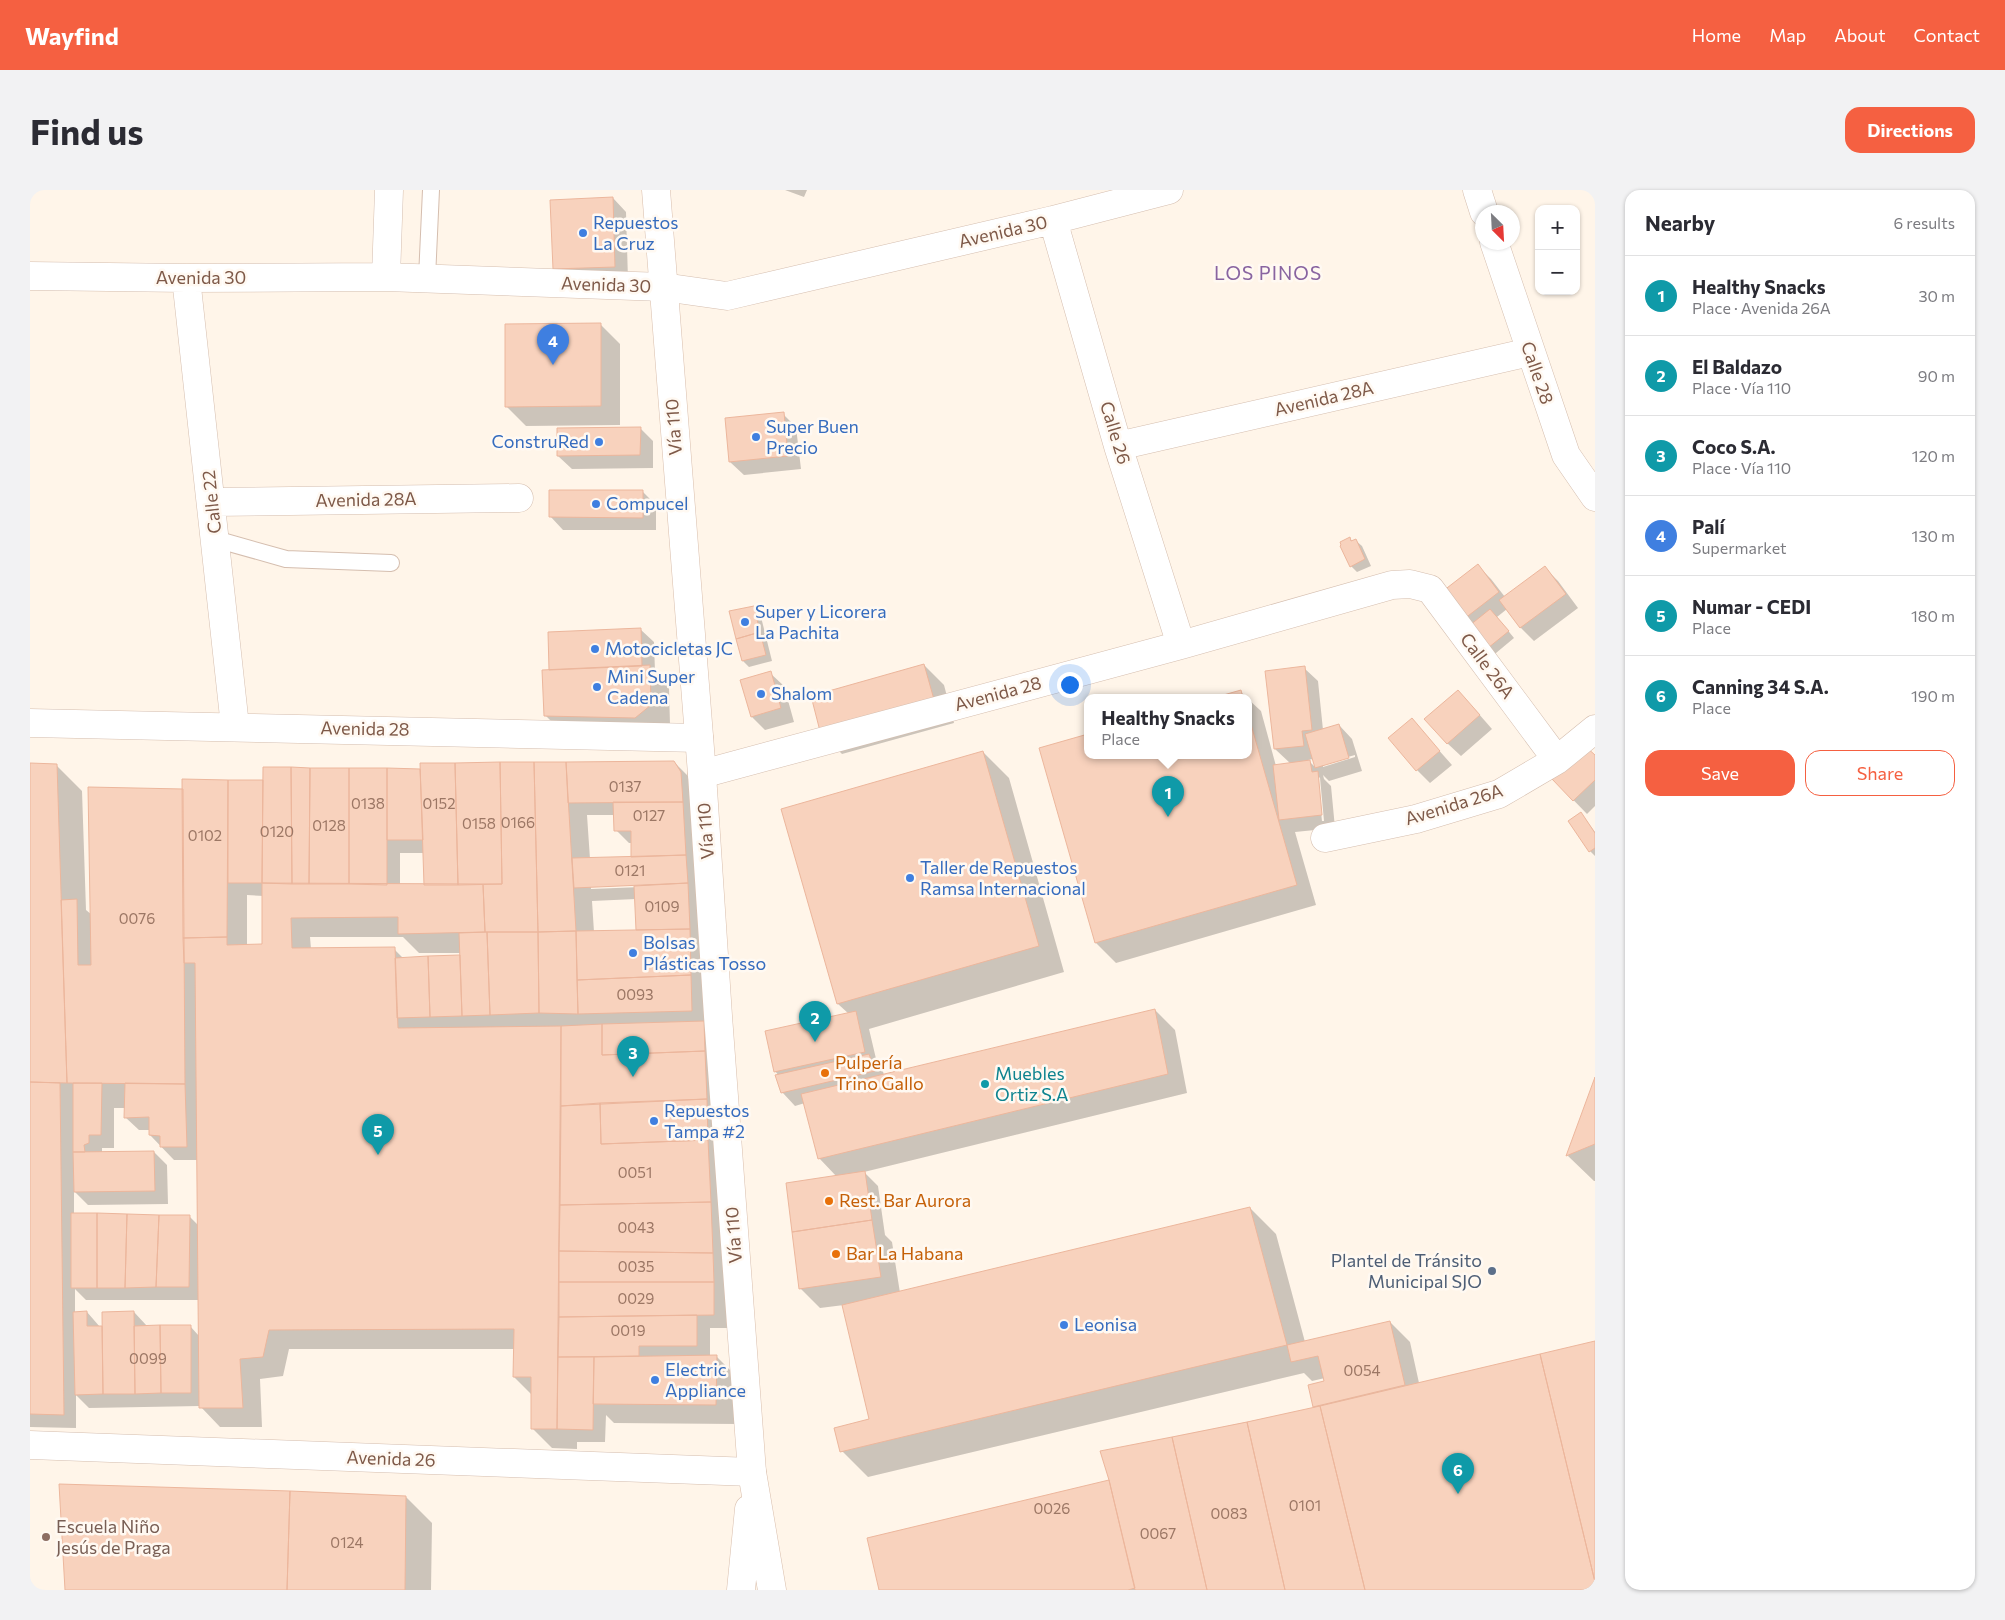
<!DOCTYPE html>
<meta charset="utf-8">
<style>
:root{--surface:#fff;--page:#f2f2f3;--text:#2b2b33;--muted:#7c7c81;--line:#e1e1e2;--accent:#f56041}
body{margin:0;font-family:Commissioner,sans-serif;background:var(--page);color:var(--text)}
.controls{position:absolute;right:15px;top:15px;display:grid;overflow:hidden;border-radius:10px;box-shadow:0 1px 4px #0004}
.controls button{width:45px;height:45px;display:grid;place-items:center;padding:0;border:0;border-bottom:1px solid var(--line);background:var(--surface);color:var(--text);font:25px sans-serif}
.compass{position:absolute;left:1445px;top:15px;width:45px;height:45px;border-radius:50%;background:var(--surface);box-shadow:0 1px 4px #0004;rotate:156deg}
.you{position:absolute;left:1039px;top:494px;width:18px;height:18px;margin:-12px;border:4px solid #fff;border-radius:50%;background:#1a73e8;box-shadow:0 0 0 8px #1a73e833}
.badge{display:grid;place-items:center;width:32px;height:32px;border-radius:50%;background:var(--accent);color:#fff;font-size:16px;font-weight:700}
.pin{position:absolute;translate:-50% -41px;filter:drop-shadow(0 1px 2px #0008)}
.pin::after{content:'';position:absolute;top:26px;width:18px;height:15px;background:inherit;clip-path:polygon(0 0,100% 0,50% 100%)}
.popup{position:absolute;left:1054px;top:504px;width:168px;height:65px;box-sizing:border-box;display:grid;place-content:center;border-radius:10px;background:var(--surface);filter:drop-shadow(0 1px 4px #0005);font-size:16px;white-space:nowrap;color:var(--muted)}
.popup b{font-size:19px;color:var(--text)}
.popup::after{content:'';position:absolute;left:50%;top:100%;margin-left:-10px;border:10px solid transparent;border-top-color:var(--surface)}
.list{margin:0;padding:0;list-style:none}
h2{display:flex;justify-content:space-between;align-items:center;height:65px;margin:0;padding:0 20px;font-size:21px}
h2 small{font-size:16px;font-weight:400;color:var(--muted)}
.list li{display:grid;grid-template-columns:32px 1fr auto;gap:15px;align-items:center;box-sizing:border-box;height:80px;padding:0 20px;border-top:1px solid var(--line)}
.list b{display:block;font-size:19px;white-space:nowrap}
.list p{margin:0;font-size:16px;white-space:nowrap;color:var(--muted)}
.list em{font-size:16px;font-style:normal;color:var(--muted)}
.actions{display:flex;gap:10px;padding:15px 20px}
.actions a{flex:1;padding:11px 0;border:1px solid var(--accent);border-radius:15px;text-align:center;font-size:18px;color:var(--accent)}
.actions .main{background:var(--accent);color:#fff}
.map{position:relative;flex:none;width:1565px;height:1400px;overflow:hidden;border-radius:15px}
header{display:flex;align-items:center;gap:30px;box-sizing:border-box;height:70px;padding:0 25px;background:var(--accent);color:#fff}
header strong{font-size:24px}
nav{display:flex;gap:28px;margin-inline-start:auto;font-size:18px}
.intro{display:flex;align-items:center;justify-content:space-between;box-sizing:border-box;height:120px;padding:0 30px}
h1{margin:0;font-size:35px}
.button{padding:12px 22px;border-radius:15px;background:var(--accent);color:#fff;font-size:18px;font-weight:700}
main{display:flex;gap:30px;padding:0 30px}
aside{flex:1;background:var(--surface);border-radius:15px;box-shadow:0 1px 4px #0004}
.map>svg:first-child{display:block}
.shadow{fill:#0003;fill-rule:evenodd}
.building{fill:#f8d2bd;stroke:#ecb69c}
.lines{fill:none;stroke-linecap:round;stroke-linejoin:round}
.service-casing{stroke:#d5beaf;stroke-width:18}
.minor-casing{stroke:#d5beaf;stroke-width:29}
.secondary-casing{stroke:#d9beac;stroke-width:29}
.service{stroke:#fff;stroke-width:16}
.minor{stroke:#fff;stroke-width:28}
.secondary{stroke:#fff;stroke-width:28}
.shop-dot{fill:#3f7fe0;stroke:#fff9f2;stroke-width:2}
.food-dot{fill:#e8710a;stroke:#fff9f2;stroke-width:2}
.culture-dot{fill:#0f9aa8;stroke:#fff9f2;stroke-width:2}
.service-dot{fill:#5c6f8a;stroke:#fff9f2;stroke-width:2}
.education-dot{fill:#8d6e63;stroke:#fff9f2;stroke-width:2}
.labels{text-anchor:middle;stroke-width:5;stroke-linejoin:round;paint-order:stroke}
.number-label{font-size:15px;fill:#9c7765}
.shop-label{font-size:18px;fill:#366cbe;stroke:#fff9f2;text-anchor:start}
.street-label{font-size:18px;fill:#7e5948;stroke:#fff9f2}
.food-label{font-size:18px;fill:#c56008;stroke:#fff9f2;text-anchor:start}
.culture-label{font-size:18px;fill:#0d838f;stroke:#fff9f2;text-anchor:start}
.service-label{font-size:18px;fill:#4e5e75;stroke:#fff9f2;text-anchor:end}
.education-label{font-size:18px;fill:#785e54;stroke:#fff9f2;text-anchor:start}
.neighbourhood-label{font-size:19px;letter-spacing:1px;fill:#8964a0;stroke:#fff9f2}
</style>
<header>
<strong>Wayfind</strong>
<nav><a>Home</a><a>Map</a><a>About</a><a>Contact</a></nav>
</header>
<div class="intro"><h1>Find us</h1><a class="button">Directions</a></div>
<main>
<div class="map">
<svg width="1565" height="1400" viewBox="0 0 1565 1400">
<rect width="100%" height="100%" fill="#fff5e9"/>
<!-- shadow -->
<path class="shadow" d="M755,0H777L774,7Z
M583,8L596,22L598,90L537,92L524,79Z
M570,134L590,154V235L496,236L476,216Z
M753,224L766,237L771,279L714,285L700,272L696,229Z
M610,238L623,251V278L542,279L528,266Z
M613,302L626,315V340H533L520,326Z
M1320,349L1322,351L1325,350L1332,356L1341,376L1327,382L1321,376Z
M1448,376L1461,389L1475,407L1515,378L1528,391L1548,418L1504,451L1491,438L1477,419L1467,427L1484,448L1460,468L1435,428Z
M724,417L730,423L742,471L719,477L713,471Z
M610,439L624,452L625,482L639,497L640,535L535,545L515,525L520,481Z
M894,475L914,495L924,533L812,564L792,544Z
M1274,478L1288,491L1293,540L1309,535L1322,549L1332,581L1299,591L1293,585L1294,589L1301,596L1305,638L1265,642L1286,715L1086,773L1066,753L1011,559L1058,545V566H1218V509L1231,521L1246,576L1261,574L1245,559ZM1325,565V567L1293,577V574ZM1283,569L1286,578L1278,570ZM1287,585L1290,588L1294,631H1292Z
M740,483L754,496L764,532L735,540L722,527Z
M1211,502L1217,508H1187Z
M1441,515L1462,539L1431,566L1417,553Z
M1382,530L1422,575L1400,593L1387,580Z
M953,562L979,588L1034,782L839,839L847,873L852,878L854,885L1125,820L1145,840L1157,903L834,982L848,996L855,1045L862,1052L870,1103L1220,1018L1246,1044L1275,1152L1360,1132L1380,1152L1389,1193L1565,1153V1400H850L1081,1290L1072,1262L1284,1218L1280,1196L1296,1192L1295,1188L1282,1191L1274,1183L838,1287L812,1261L840,1230L814,1115L790,1118L770,1098L807,987L789,968L775,913L765,916L752,902L749,886L745,881L819,824L808,814L753,620Z
M1565,567V616L1557,624L1523,589Z
M644,572L658,586L664,597L690,929L697,1138H680V1166H686L706,1186V1234L584,1233L576,1225L575,1252H547V1259L522,1258L502,1238V1205L484,1187L485,1159H259L253,1186L230,1189L232,1237H190L170,1216L59,1218L46,1205V1238L0,1237V574L26,575L52,601L56,720L62,725L153,600V590L234,591V578L392,580ZM557,625H585L586,640L599,653H602V668L560,669ZM370,663H394L395,696H370ZM611,694V697L561,699V696ZM217,705L234,706V755H217ZM606,709L609,741L564,742L562,711ZM280,747H373L389,763H431V767L374,769L364,759H281ZM84,918H95V927L109,940H120V945L144,970H168V1035L159,1026L44,1025V1001L58,1015L138,1014L137,975L124,962L72,963V958H84ZM45,1099L56,1110H169V1146L160,1136H117L104,1122L74,1137H70L57,1122L45,1123Z
M1551,623L1565,642V666L1560,661Z
M1565,891V991H1564L1538,966Z
M376,1307L402,1333L401,1400H36Z"/>
<!-- building -->
<path class="building" d="M583,7L585,77L523,79L520,10Z
M571,133V216L475,217V134Z
M754,222L758,266L699,272L695,228Z
M611,237L610,265L527,266V238Z
M519,300H613V328L519,327Z
M1320,347L1321,351L1326,349L1335,369L1320,377L1310,356L1311,355L1310,352Z
M1448,374L1469,402L1434,429L1413,401Z
M1515,376L1536,404L1490,438L1469,410Z
M724,416L730,442L706,449L699,421Z
M1460,419L1479,441L1453,462L1434,440Z
M611,438L612,476L519,480L518,442Z
M730,442L736,465L712,471L706,449Z
M894,474L905,513L791,545L781,506Z
M620,475L621,515L605,528L514,526L512,480Z
M1275,476L1282,540L1272,541L1274,556L1244,559L1235,481Z
M741,481L751,518L721,527L710,490Z
M1211,500L1213,508H1183Z
M1428,500L1450,525L1417,554L1394,529Z
M1218,524L1267,695L1065,753L1009,558L1058,544V566H1218Z
M1382,528L1410,561L1386,581L1358,548Z
M1309,534L1319,568L1285,578L1275,544Z
M1555,556L1565,565V590L1543,611L1522,589Z
M953,561L1009,756L807,814L751,619Z
M1280,570L1282,582L1288,581L1292,625L1249,630L1243,575Z
M644,571L651,582L653,612L538,613L536,572Z
M470,572H504L508,742H455L453,694H472Z
M470,572L472,694L428,695L425,573Z
M504,572H536L546,741L508,742Z
M0,573L27,574L37,893L0,892Z
M390,573H425L428,695H394Z
M233,577H261L262,694L232,693Z
M261,577L280,578L279,694H262Z
M280,578H319V694H279Z
M319,578H357V695L319,694Z
M357,578L390,579L393,650H357Z
M152,589L198,590L197,747L153,748Z
M198,590H233L232,693H198Z
M58,597L153,599L155,894L37,893L31,710L47,709L48,775H61Z
M583,612H653L656,665L601,667V641H584Z
M1551,622L1565,643V658L1559,662L1538,631Z
M656,665L658,693L544,698L542,668Z
M232,693L453,694L455,742L368,744V727L261,728L262,758L365,757L368,838L531,836L527,1239H501V1187H483L484,1139L239,1140L233,1167L210,1169L213,1218H169L165,773H154L153,748L197,747V755L232,754Z
M658,693L660,739L606,740L604,696Z
M660,739L661,785L547,790L546,741Z
M546,741L548,824L509,823L508,742Z
M457,742H508L509,823L460,825Z
M457,742L460,825L432,826L429,743Z
M430,765L432,826L400,827L398,766Z
M398,766L400,827L367,828L365,768Z
M661,785L662,821L548,824L547,790Z
M1125,819L1138,884L788,969L771,904Z
M826,821L835,862L744,882L735,841Z
M674,831L675,861L572,865V834Z
M572,834V865L675,861L677,909L531,916V836Z
M839,864L845,881L751,903L745,885Z
M1565,887V954L1536,966Z
M0,892L30,893L34,1225L0,1224Z
M43,893H72L71,945H59V953L54,955L55,962H43Z
M95,893L155,894L157,957H130V946L119,945V927L94,928Z
M677,909L678,950L571,954L570,913Z
M570,913L571,954L678,950L681,1012L530,1015L531,916Z
M124,961L125,1001L44,1002L43,962Z
M835,981L842,1030L762,1042L756,993Z
M681,1012L683,1063L529,1061L530,1015Z
M1220,1017L1257,1155L810,1262L804,1238L839,1229L812,1115Z
M41,1023H67V1098H41Z
M67,1023L97,1024L95,1098H67Z
M97,1024L129,1025L126,1097L95,1098Z
M129,1025H160L159,1097H126Z
M842,1030L851,1087L769,1099L762,1042Z
M529,1061L683,1063L684,1092H529Z
M529,1092H684V1125L529,1127Z
M57,1121V1136H72L73,1204L45,1205L43,1122Z
M104,1121L105,1204H73L72,1122Z
M667,1125V1156H609V1166L528,1167L529,1127Z
M1360,1131L1375,1195L1283,1217L1278,1195L1294,1191L1288,1166L1261,1172L1257,1155Z
M130,1135H161V1203H131Z
M130,1135L131,1203L105,1204L104,1136Z
M1565,1151V1392L1510,1164Z
M1510,1164L1565,1392V1400H1335L1290,1216Z
M687,1165L686,1215L563,1214L564,1167Z
M528,1167H564L563,1240L527,1239Z
M1290,1216L1335,1400H1255L1217,1232Z
M1217,1232L1255,1400H1177L1142,1247Z
M1142,1247L1177,1400H1105L1079,1290L1070,1261Z
M1079,1290L1105,1398L1098,1400H849L837,1348Z
M29,1294L260,1301L257,1400H35Z
M260,1301L376,1306L375,1400H257Z"/>
<g class="lines">
<defs>
<path id="service" d="M397,88L401,0
M185,349L256,369L361,373"/>
<path id="minor" d="M1447,0L1454,22
M1023,30L1088,256L1151,455
M1464,52L1536,265L1565,307
M0,86L156,88L356,87L633,97L697,106L1023,30L1139,0
M356,87L359,0
M156,88L205,536
M1088,256L1500,162
M182,312L489,308
M0,533L669,548
M672,584L1151,455L1362,395L1380,394L1400,399L1527,570
M1295,648L1386,629L1469,604L1527,570L1565,539
M0,1255L722,1282"/>
<path id="secondary" d="M626,0L672,584L688,826L722,1282L742,1400
M711,1400L719,1319"/>
</defs>
<!-- service casing -->
<use href="#service" class="service-casing"/>
<!-- minor casing -->
<use href="#minor" class="minor-casing"/>
<!-- secondary casing -->
<use href="#secondary" class="secondary-casing"/>
<!-- service -->
<use href="#service" class="service"/>
<!-- minor -->
<use href="#minor" class="minor"/>
<!-- secondary -->
<use href="#secondary" class="secondary"/>
</g>
<!-- markers -->
<g class="shop-dot">
<circle cx="553" cy="43" r="5"/>
<circle cx="726" cy="247" r="5"/>
<circle cx="569" cy="252" r="5"/>
<circle cx="566" cy="314" r="5"/>
<circle cx="715" cy="432" r="5"/>
<circle cx="565" cy="459" r="5"/>
<circle cx="567" cy="497" r="5"/>
<circle cx="731" cy="504" r="5"/>
<circle cx="880" cy="688" r="5"/>
<circle cx="603" cy="763" r="5"/>
<circle cx="624" cy="931" r="5"/>
<circle cx="1034" cy="1135" r="5"/>
<circle cx="625" cy="1190" r="5"/>
</g>
<g class="food-dot">
<circle cx="795" cy="883" r="5"/>
<circle cx="799" cy="1011" r="5"/>
<circle cx="806" cy="1064" r="5"/>
</g>
<circle class="culture-dot" cx="955" cy="894" r="5"/>
<circle class="service-dot" cx="1462" cy="1081" r="5"/>
<circle class="education-dot" cx="16" cy="1347" r="5"/>
<g class="labels">
<!-- number labels -->
<g class="number-label">
<text x="595" y="602">0137</text>
<text x="338" y="619">0138</text>
<text x="409" y="619">0152</text>
<text x="619" y="631">0127</text>
<text x="488" y="638">0166</text>
<text x="449" y="639">0158</text>
<text x="299" y="641">0128</text>
<text x="247" y="647">0120</text>
<text x="175" y="651">0102</text>
<text x="600" y="686">0121</text>
<text x="632" y="722">0109</text>
<text x="107" y="734">0076</text>
<text x="605" y="810">0093</text>
<text x="605" y="988">0051</text>
<text x="606" y="1043">0043</text>
<text x="606" y="1082">0035</text>
<text x="606" y="1114">0029</text>
<text x="598" y="1146">0019</text>
<text x="118" y="1174">0099</text>
<text x="1332" y="1186">0054</text>
<text x="1275" y="1321">0101</text>
<text x="1022" y="1324">0026</text>
<text x="1199" y="1329">0083</text>
<text x="1128" y="1349">0067</text>
<text x="317" y="1358">0124</text>
</g>
<!-- shop labels -->
<g class="shop-label">
<text x="563" y="39">Repuestos<tspan x="563" dy="21">La Cruz</tspan></text>
<text x="736" y="243">Super Buen<tspan x="736" dy="21">Precio</tspan></text>
<text x="559" y="258" text-anchor="end">ConstruRed</text>
<text x="576" y="320">Compucel</text>
<text x="725" y="428">Super y Licorera<tspan x="725" dy="21">La Pachita</tspan></text>
<text x="575" y="465">Motocicletas JC</text>
<text x="577" y="493">Mini Super<tspan x="577" dy="21">Cadena</tspan></text>
<text x="741" y="510">Shalom</text>
<text x="890" y="684">Taller de Repuestos<tspan x="890" dy="21">Ramsa Internacional</tspan></text>
<text x="613" y="759">Bolsas<tspan x="613" dy="21">Plásticas Tosso</tspan></text>
<text x="634" y="927">Repuestos<tspan x="634" dy="21">Tampa #2</tspan></text>
<text x="1044" y="1141">Leonisa</text>
<text x="635" y="1186">Electric<tspan x="635" dy="21">Appliance</tspan></text>
</g>
<!-- street labels -->
<g class="street-label">
<text transform="translate(973 42) rotate(-13)" y="6">Avenida 30</text>
<text x="171" y="94">Avenida 30</text>
<text transform="translate(576 95) rotate(2)" y="6">Avenida 30</text>
<text transform="translate(1507 183) rotate(71)" y="6">Calle 28</text>
<text transform="translate(1294 209) rotate(-13)" y="6">Avenida 28A</text>
<text transform="translate(644 237) rotate(-94)" y="6">Vía 110</text>
<text transform="translate(1085 243) rotate(73)" y="6">Calle 26</text>
<text transform="translate(336 310) rotate(-1)" y="6">Avenida 28A</text>
<text transform="translate(182 312) rotate(-96)" y="6">Calle 22</text>
<text transform="translate(1457 476) rotate(53)" y="6">Calle 26A</text>
<text transform="translate(968 504) rotate(-15)" y="6">Avenida 28</text>
<text transform="translate(335 539) rotate(1)" y="6">Avenida 28</text>
<text transform="translate(1424 615) rotate(-17)" y="6">Avenida 26A</text>
<text transform="translate(676 641) rotate(-94)" y="6">Vía 110</text>
<text transform="translate(704 1045) rotate(-94)" y="6">Vía 110</text>
<text transform="translate(361 1269) rotate(2)" y="6">Avenida 26</text>
</g>
<!-- food labels -->
<g class="food-label">
<text x="805" y="879">Pulpería<tspan x="805" dy="21">Trino Gallo</tspan></text>
<text x="809" y="1017">Rest. Bar Aurora</text>
<text x="816" y="1070">Bar La Habana</text>
</g>
<!-- culture labels -->
<g class="culture-label">
<text x="965" y="890">Muebles<tspan x="965" dy="21">Ortiz S.A</tspan></text>
</g>
<!-- service labels -->
<g class="service-label">
<text x="1452" y="1077">Plantel de Tránsito<tspan x="1452" dy="21">Municipal SJO</tspan></text>
</g>
<!-- education labels -->
<g class="education-label">
<text x="26" y="1343">Escuela Niño<tspan x="26" dy="21">Jesús de Praga</tspan></text>
</g>
<!-- neighbourhood labels -->
<g class="neighbourhood-label">
<text x="1238" y="90">LOS PINOS</text>
</g>
</g>
</svg>
<div class="controls">
<button>+</button>
<button>−</button>
</div>
<svg class="compass" viewBox="-18 -18 36 36"><path d="M0-13l5 13h-10z" fill="#e53935"/><path d="M0 13l5-13h-10z" fill="#7c7c81"/></svg>
<div class="you"></div>
<div class="pin badge" style="left:1138px;top:627px;background:#0f9aa8">1</div>
<div class="popup"><b>Healthy Snacks</b>Place</div>
<div class="pin badge" style="left:785px;top:852px;background:#0f9aa8">2</div>
<div class="pin badge" style="left:603px;top:887px;background:#0f9aa8">3</div>
<div class="pin badge" style="left:523px;top:175px;background:#3f7fe0">4</div>
<div class="pin badge" style="left:348px;top:965px;background:#0f9aa8">5</div>
<div class="pin badge" style="left:1428px;top:1304px;background:#0f9aa8">6</div>
</div>
<aside>
<h2>Nearby<small>6 results</small></h2>
<ul class="list">
<li><span class="badge" style="background:#0f9aa8">1</span><div><b>Healthy Snacks</b><p>Place · Avenida 26A</p></div><em>30 m</em></li>
<li><span class="badge" style="background:#0f9aa8">2</span><div><b>El Baldazo</b><p>Place · Vía 110</p></div><em>90 m</em></li>
<li><span class="badge" style="background:#0f9aa8">3</span><div><b>Coco S.A.</b><p>Place · Vía 110</p></div><em>120 m</em></li>
<li><span class="badge" style="background:#3f7fe0">4</span><div><b>Palí</b><p>Supermarket</p></div><em>130 m</em></li>
<li><span class="badge" style="background:#0f9aa8">5</span><div><b>Numar - CEDI</b><p>Place</p></div><em>180 m</em></li>
<li><span class="badge" style="background:#0f9aa8">6</span><div><b>Canning 34 S.A.</b><p>Place</p></div><em>190 m</em></li>
</ul>
<div class="actions"><a class="main">Save</a><a>Share</a></div>
</aside>
</main>
